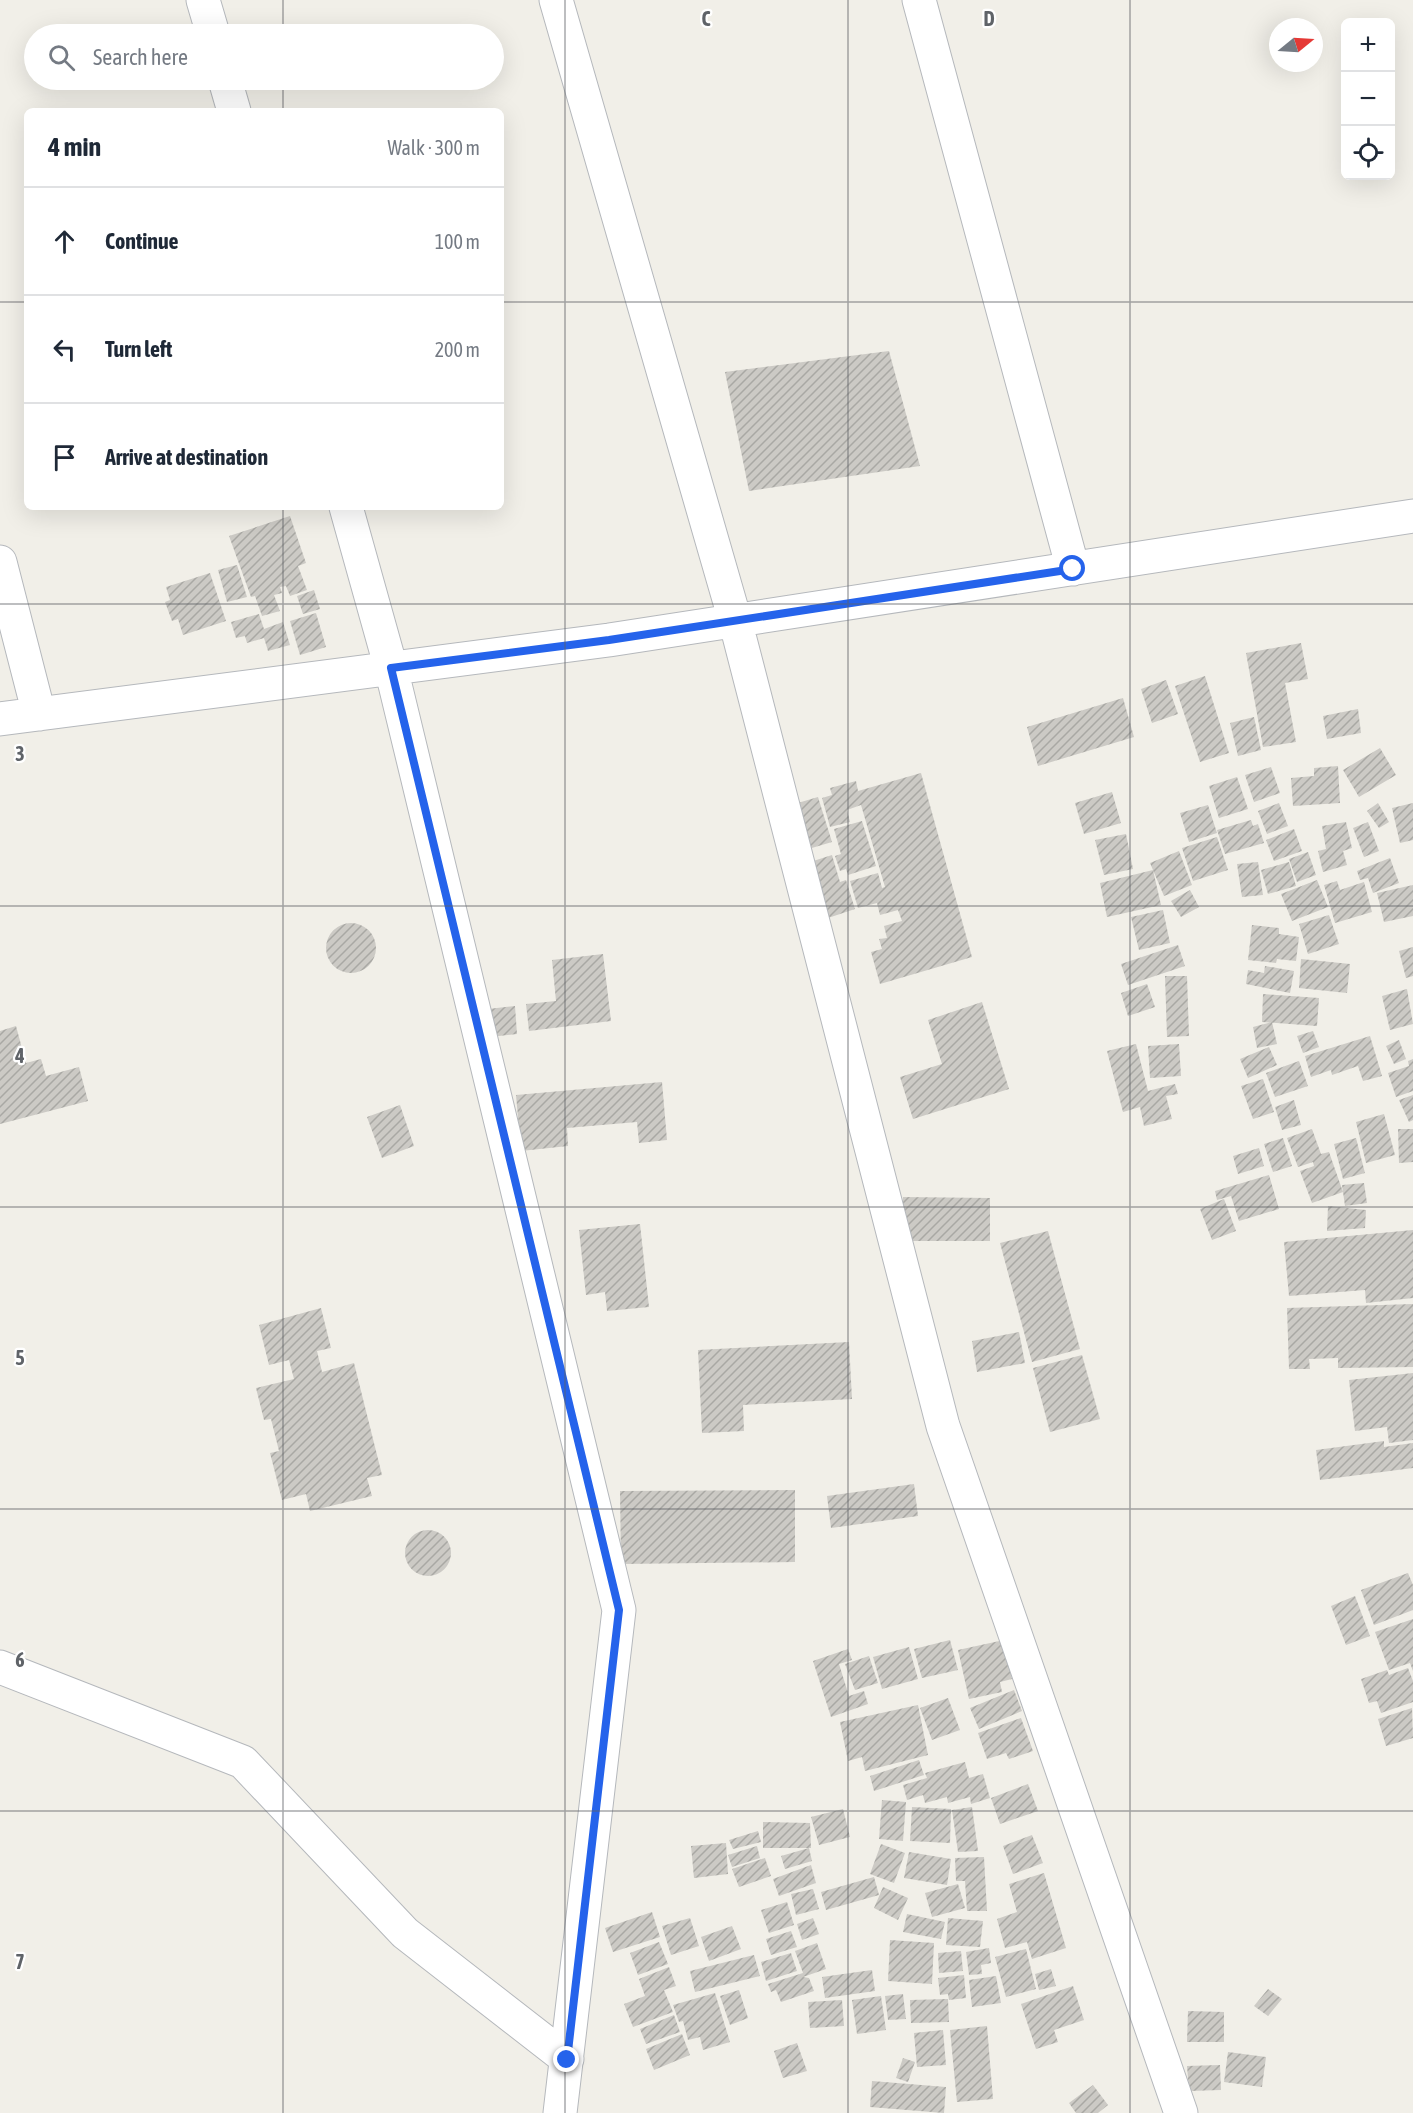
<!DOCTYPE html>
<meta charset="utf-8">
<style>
:root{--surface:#fff;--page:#f2f2f3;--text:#1f2937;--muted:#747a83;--line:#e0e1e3}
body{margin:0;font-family:"Asap Condensed",sans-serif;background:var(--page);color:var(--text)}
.controls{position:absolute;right:18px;top:18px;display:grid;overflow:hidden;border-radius:9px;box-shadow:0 6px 24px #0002}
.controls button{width:54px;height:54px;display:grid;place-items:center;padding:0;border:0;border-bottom:2px solid var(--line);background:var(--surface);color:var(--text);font:30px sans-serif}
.compass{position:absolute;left:1269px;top:18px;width:54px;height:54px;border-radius:50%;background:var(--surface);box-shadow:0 6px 24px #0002;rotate:72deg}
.stop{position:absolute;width:18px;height:18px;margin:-14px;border:4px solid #2563eb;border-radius:50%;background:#fff}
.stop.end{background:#2563eb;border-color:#fff;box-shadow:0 2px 6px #0008}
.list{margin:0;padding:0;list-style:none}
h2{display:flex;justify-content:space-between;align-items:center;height:78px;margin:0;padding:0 24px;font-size:26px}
h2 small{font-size:20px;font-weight:400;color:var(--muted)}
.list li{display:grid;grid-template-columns:39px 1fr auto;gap:18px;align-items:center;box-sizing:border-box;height:108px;padding:0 24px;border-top:2px solid var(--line)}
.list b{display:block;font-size:22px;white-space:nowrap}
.list em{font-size:20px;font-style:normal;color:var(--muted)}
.icon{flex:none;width:33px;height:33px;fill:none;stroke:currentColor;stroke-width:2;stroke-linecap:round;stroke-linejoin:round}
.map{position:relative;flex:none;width:1413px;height:2113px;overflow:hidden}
.search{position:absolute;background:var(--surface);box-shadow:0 6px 24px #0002;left:24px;top:24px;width:480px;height:66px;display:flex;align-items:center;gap:15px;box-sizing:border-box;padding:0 21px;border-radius:33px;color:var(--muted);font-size:22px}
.panel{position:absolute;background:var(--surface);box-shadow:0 6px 24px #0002;left:24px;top:108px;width:480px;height:402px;border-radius:9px}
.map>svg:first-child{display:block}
.building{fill:url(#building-hatch)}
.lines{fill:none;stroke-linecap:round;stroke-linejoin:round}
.minor-casing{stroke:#b5b8bc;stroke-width:35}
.minor{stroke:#fff;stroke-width:33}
.route{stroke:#2563eb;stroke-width:8}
.grid{fill:none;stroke:#5f6368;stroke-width:1.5;stroke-opacity:0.55}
.grid-label{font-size:20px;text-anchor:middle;font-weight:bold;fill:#5f6368;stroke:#fff;stroke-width:4.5;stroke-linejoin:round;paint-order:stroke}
</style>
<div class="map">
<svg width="1413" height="2113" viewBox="0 0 1413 2113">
<defs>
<pattern id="building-hatch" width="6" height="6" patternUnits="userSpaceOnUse" patternTransform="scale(1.5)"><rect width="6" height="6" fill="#cccac5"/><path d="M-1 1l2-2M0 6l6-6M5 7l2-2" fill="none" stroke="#a9a8a4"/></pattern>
</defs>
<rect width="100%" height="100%" fill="#f1efe8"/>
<!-- building -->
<path class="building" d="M889,351L920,466L749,491L725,372Z
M290,516L306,563L298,566L307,590L290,596L286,586L280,587L282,593L274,595L280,611L262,616L255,596L251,597L229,536Z
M237,565L247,597L227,602L218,570Z
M210,573L226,621L183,635L178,619L172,621L165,602L170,600L166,587Z
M314,590L320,609L303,614L297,596Z
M316,613L326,647L300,655L290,621Z
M259,614L264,629L283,622L290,645L268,651L264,638L247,643L245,636L236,638L231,622Z
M1301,643L1308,679L1285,683L1296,742L1263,747L1246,653Z
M1205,676L1229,753L1200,762L1175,686Z
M1166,680L1178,714L1152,723L1141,689Z
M1123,698L1134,737L1038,766L1027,727Z
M1358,709L1361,733L1327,739L1323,716Z
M1254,717L1261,750L1238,756L1230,723Z
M1380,748L1396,775L1359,797L1343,770Z
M1338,766L1340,803L1293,806L1291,778L1314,776V768Z
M1271,767L1280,793L1254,802L1245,775Z
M921,773L972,957L880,984L871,952L882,949L879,939L887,938L884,926L902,921L898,910L880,915L877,903L858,908L850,881L878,873L882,888L885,887L861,805L847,810L850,822L830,827L822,798L832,795L830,788L856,781L858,791Z
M1237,777L1248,809L1219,818L1209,786Z
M1112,792L1121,823L1084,834L1075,803Z
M818,797L832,842L805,850L791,805Z
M1279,803L1288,826L1267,834L1258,811Z
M1378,803L1389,822L1379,828L1367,811Z
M1413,803V840L1400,843L1392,808Z
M1208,805L1217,833L1189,842L1180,813Z
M1251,820L1253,826L1258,824L1264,843L1225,854L1217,830Z
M862,821L876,866L848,875L846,869L840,871L835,856L841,854L834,829Z
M1346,822L1352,848L1343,851L1347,865L1323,872L1318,851L1326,849L1322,826Z
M1368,822L1379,851L1364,857L1353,828Z
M1294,829L1302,851L1274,861L1266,840Z
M1126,834L1133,869L1104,875L1095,840Z
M1217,837L1228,870L1193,881L1182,848Z
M1179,851L1192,885L1164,896L1150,863Z
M1308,852L1316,875L1297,882L1289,859Z
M832,855L840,882L846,880L855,909L822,920L804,864Z
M1390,858L1399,883L1373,893L1368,878L1360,880L1357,871Z
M1258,862L1263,895L1242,897L1237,864Z
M1289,862L1296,886L1268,894L1261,870Z
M1153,870L1161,905L1107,917L1100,883Z
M1317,880L1328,907L1292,921L1281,894Z
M1337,881L1340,890L1364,882L1372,912L1335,923L1324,885Z
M1413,885V916L1384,922L1377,893Z
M1190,890L1199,907L1181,917L1171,901Z
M1163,910L1170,943L1139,950L1131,917Z
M1329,915L1339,944L1308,954L1299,924Z
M326 948a25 25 0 1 1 50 0a25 25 0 1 1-50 0Z
M1252,925L1279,928V934L1299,937L1296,961L1277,959L1276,963L1248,960Z
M1178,945L1185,966L1128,985L1121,964Z
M1413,947V976L1406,978L1399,951Z
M603,954L611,1021L529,1031L526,1004L556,1001L552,960Z
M1301,959L1350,964L1347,993L1299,988Z
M1265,966L1294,971L1290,993L1246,984L1248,970L1264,973Z
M1165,976H1187L1189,1036L1167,1037Z
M1147,984L1155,1007L1128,1016L1121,993Z
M1407,989L1413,1024L1390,1030L1382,996Z
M1263,994L1319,998L1317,1026L1262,1022Z
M982,1002L1009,1089L913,1119L900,1077L942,1064L928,1020Z
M515,1006L517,1034L490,1037L488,1009Z
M1272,1022L1277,1044L1257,1048L1253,1027Z
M16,1026L26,1063L41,1059L46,1076L79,1067L88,1101L0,1124V1031Z
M1313,1031L1319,1047L1303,1053L1297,1036Z
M1370,1036L1382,1076L1363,1081L1358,1066L1332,1075L1331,1070L1311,1077L1305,1056Z
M1399,1040L1406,1059L1394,1064L1386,1046Z
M1136,1044L1148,1091L1175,1084L1178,1094L1166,1096L1172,1119L1144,1126L1140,1107L1123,1112L1107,1051Z
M1179,1044L1181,1076L1150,1078L1148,1046Z
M1269,1047L1277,1065L1248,1078L1240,1059Z
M1413,1059V1091L1396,1097L1388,1073L1409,1066L1408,1061Z
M1299,1061L1308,1086L1275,1097L1266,1073Z
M1263,1079L1274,1112L1253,1119L1241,1086Z
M662,1082L667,1140L639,1143L637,1122L567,1128L568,1146L521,1151L516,1095Z
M1413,1095V1120L1409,1122L1399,1100Z
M1294,1100L1301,1125L1282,1130L1275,1107Z
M400,1105L414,1146L382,1158L367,1117Z
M1384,1114L1395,1155L1366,1163L1356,1122Z
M1312,1129L1321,1154L1329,1152L1343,1192L1312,1203L1300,1171L1314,1166L1313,1162L1298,1167L1287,1138Z
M1398,1129H1413V1162L1399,1163Z
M1283,1138L1292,1166L1273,1172L1264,1144Z
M1356,1138L1365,1173L1343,1179L1334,1144Z
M1259,1148L1264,1166L1238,1174L1233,1156Z
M1269,1175L1279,1209L1239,1221L1231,1196L1217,1200L1215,1191Z
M1364,1183L1367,1203L1345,1206L1342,1185Z
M903,1197L990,1198V1241H902Z
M1224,1199L1236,1231L1212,1240L1200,1209Z
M1328,1206L1366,1210L1365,1228L1327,1231Z
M640,1224L649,1307L607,1311L605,1292L586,1295L579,1230Z
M1413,1230V1298L1366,1303L1365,1290L1289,1296L1284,1242Z
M1048,1231L1080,1349L1032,1362L1000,1243Z
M1413,1304V1367L1338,1368V1358L1309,1359L1310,1369H1289L1287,1308Z
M321,1308L331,1348L317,1351L322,1372L354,1363L382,1475L367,1478L372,1496L310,1511L306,1494L282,1500L270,1453L279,1451L271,1419L264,1420L256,1388L294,1379L289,1360L269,1365L259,1325Z
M1019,1332L1025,1363L977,1372L972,1341Z
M849,1342L852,1399L743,1405L744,1431L702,1433L698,1350Z
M1082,1355L1100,1419L1050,1432L1033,1368Z
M1413,1373V1440L1389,1443L1387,1427L1355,1431L1349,1380Z
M1384,1441V1447L1413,1443V1468L1320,1480L1316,1450Z
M914,1484L918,1516L831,1528L827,1496Z
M795,1490V1562L621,1564L620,1491Z
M405 1553a23 23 0 1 1 46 0a23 23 0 1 1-46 0Z
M1408,1573L1413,1585V1610L1374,1625L1361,1590Z
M1355,1596L1370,1636L1346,1645L1331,1606Z
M1413,1619V1671L1410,1663L1389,1670L1375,1632Z
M950,1640L958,1670L922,1678L914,1649Z
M1004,1640L1012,1679L1000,1682L1002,1692L969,1699L958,1650Z
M909,1647L918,1679L882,1689L873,1657Z
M848,1649L852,1660L839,1664L849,1696L864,1691L868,1704L831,1717L813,1661Z
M869,1656L878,1683L855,1690L845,1664Z
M1408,1668L1413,1681V1702L1381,1713L1377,1701L1369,1703L1361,1679L1387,1670L1389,1675Z
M1014,1690L1022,1711L979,1729L970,1708Z
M948,1698L960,1730L932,1740L920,1708Z
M918,1705L928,1755L865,1771L862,1757L848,1761L840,1722Z
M1412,1708L1413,1738L1386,1746L1378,1719Z
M1021,1718L1033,1751L1009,1759L1006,1753L987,1759L978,1733Z
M919,1760L924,1775L874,1791L870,1776Z
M965,1762L969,1778L983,1774L990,1798L971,1804L970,1797L948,1803L947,1797L925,1803L923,1795L907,1800L903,1785L927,1778L925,1773Z
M1028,1784L1038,1811L1000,1824L991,1798Z
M882,1800L906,1802L903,1841L879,1839Z
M912,1807L951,1809L950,1843L910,1841Z
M972,1807L978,1851L958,1852L952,1810Z
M843,1809L850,1837L819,1845L811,1817Z
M763,1822L810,1823L811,1848H763Z
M758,1831L761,1842L733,1849L729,1840Z
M1032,1835L1043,1863L1013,1874L1003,1846Z
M726,1843L728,1874L694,1878L691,1846Z
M881,1844L905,1853L894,1883L870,1874Z
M757,1846L760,1858L732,1867L728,1855Z
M809,1848L812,1861L785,1869L781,1856Z
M909,1852L951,1859L947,1885L904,1878Z
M984,1857L987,1911H967L965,1881H956L955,1858Z
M765,1858L771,1876L739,1887L732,1869Z
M811,1865L816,1883L779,1896L773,1879Z
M1044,1873L1066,1948L1032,1959L1027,1942L1005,1948L997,1919L1017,1912L1009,1884Z
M874,1877L879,1895L826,1910L821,1892Z
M958,1884L965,1908L932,1917L925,1893Z
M883,1887L908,1898L898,1920L874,1908Z
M813,1889L819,1909L796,1915L791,1894Z
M787,1902L794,1925L769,1933L761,1910Z
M652,1912L660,1937L613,1952L605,1928Z
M907,1914L945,1922L941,1939L903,1932Z
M690,1918L699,1946L671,1955L662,1926Z
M813,1918L819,1934L802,1940L797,1924Z
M948,1918L983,1921L980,1947L946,1945Z
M732,1926L741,1949L709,1961L701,1937Z
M791,1931L797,1947L771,1955L766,1939Z
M890,1940L934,1943L932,1984L888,1981Z
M659,1942L668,1964L638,1975L630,1953Z
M817,1943L826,1969L803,1977L809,1978L814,1991L781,2002L776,1990L771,1992L768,1984L803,1973L795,1951Z
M989,1948L991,1963L981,1965L982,1974L969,1975L966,1952Z
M1026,1949L1036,1989L1006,1997L995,1957Z
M961,1951L963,1971L939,1973L938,1953Z
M791,1953L797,1971L766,1981L761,1962Z
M754,1955L760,1976L695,1992L690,1971Z
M669,1967L676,1986L664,1990L673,2012L633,2027L624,2004L645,1996L639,1979Z
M1051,1969L1056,1986L1039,1990L1035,1974Z
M872,1970L875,1991L825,1998L822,1977Z
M964,1975L966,1998L949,2000L948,1994L940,1995L938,1978Z
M996,1976L1001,2003L972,2007L969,1980Z
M1073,1986L1084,2020L1054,2030L1058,2042L1036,2049L1021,2004Z
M1268,1989L1282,1999L1268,2016L1254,2006Z
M739,1990L748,2018L730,2025L720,1996Z
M715,1993L730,2042L703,2050L700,2037L688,2040L683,2021L679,2022L673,2005Z
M903,1994L906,2019L888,2020L885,1996Z
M881,1996L886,2030L857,2034L852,2000Z
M948,1999L949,2022L911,2023L910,2000Z
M842,2000L844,2026L810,2028L808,2002Z
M1188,2011L1224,2012V2042H1187Z
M674,2015L680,2032L646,2044L640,2029Z
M987,2026L993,2099L957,2102L950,2030Z
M943,2030L946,2065L917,2067L914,2033Z
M682,2034L690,2055L654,2070L646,2049Z
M797,2043L807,2071L783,2078L774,2051Z
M1228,2052L1266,2057L1262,2087L1224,2082Z
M903,2058L915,2062L908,2082L896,2078Z
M1220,2065L1221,2090L1189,2091L1187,2066Z
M872,2081L946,2087L944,2113L870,2107Z
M1093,2085L1108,2105L1098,2113H1076L1069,2103Z"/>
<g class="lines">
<defs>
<path id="minor" d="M203,0L213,34
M556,0L735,620L943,1426L1181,2113
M919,0L1073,569
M225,80L234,111
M346,507L391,668L619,1610L560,2113
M0,562L39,714
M0,719L609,640L1413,516
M0,1667L243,1762L405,1933L567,2059"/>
</defs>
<!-- minor casing -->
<use href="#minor" class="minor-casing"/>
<!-- minor -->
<use href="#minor" class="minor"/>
</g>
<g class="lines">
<!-- route -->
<path class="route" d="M567,2060L619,1610L391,668L609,640L1073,569"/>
</g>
<!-- grid -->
<path class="grid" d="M283,0V34M565,0V2113M848,0V2113M1130,0V2113M283,80V111M0,302H27M501,302H1413M283,507V2113M0,604H1413M0,906H1413M0,1207H1413M0,1509H1413M0,1811H1413"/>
<g class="grid-label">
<text x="706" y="26">C</text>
<text x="989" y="26">D</text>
<text x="20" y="761">3</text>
<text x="20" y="1063">4</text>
<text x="20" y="1365">5</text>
<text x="20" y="1667">6</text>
<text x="20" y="1969">7</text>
</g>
</svg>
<div class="controls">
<button>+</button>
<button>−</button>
<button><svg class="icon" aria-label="locate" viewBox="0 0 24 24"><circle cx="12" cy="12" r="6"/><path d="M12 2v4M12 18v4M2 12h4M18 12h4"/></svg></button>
</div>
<svg class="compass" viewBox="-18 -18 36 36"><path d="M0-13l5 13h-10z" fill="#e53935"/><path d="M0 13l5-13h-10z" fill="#747a83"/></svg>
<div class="stop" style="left:1073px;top:569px"></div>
<div class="stop end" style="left:567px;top:2060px"></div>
<div class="search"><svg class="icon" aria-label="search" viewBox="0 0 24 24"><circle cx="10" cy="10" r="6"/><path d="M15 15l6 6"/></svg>Search here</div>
<section class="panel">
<h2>4 min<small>Walk · 300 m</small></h2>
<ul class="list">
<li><svg class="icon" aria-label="ahead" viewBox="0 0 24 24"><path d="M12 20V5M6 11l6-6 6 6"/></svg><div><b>Continue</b></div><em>100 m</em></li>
<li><svg class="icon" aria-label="left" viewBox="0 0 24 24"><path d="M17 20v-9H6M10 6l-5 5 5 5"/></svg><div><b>Turn left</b></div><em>200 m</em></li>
<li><svg class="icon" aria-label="arrive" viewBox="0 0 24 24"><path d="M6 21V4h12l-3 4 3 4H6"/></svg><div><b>Arrive at destination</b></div></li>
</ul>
</section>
</div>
